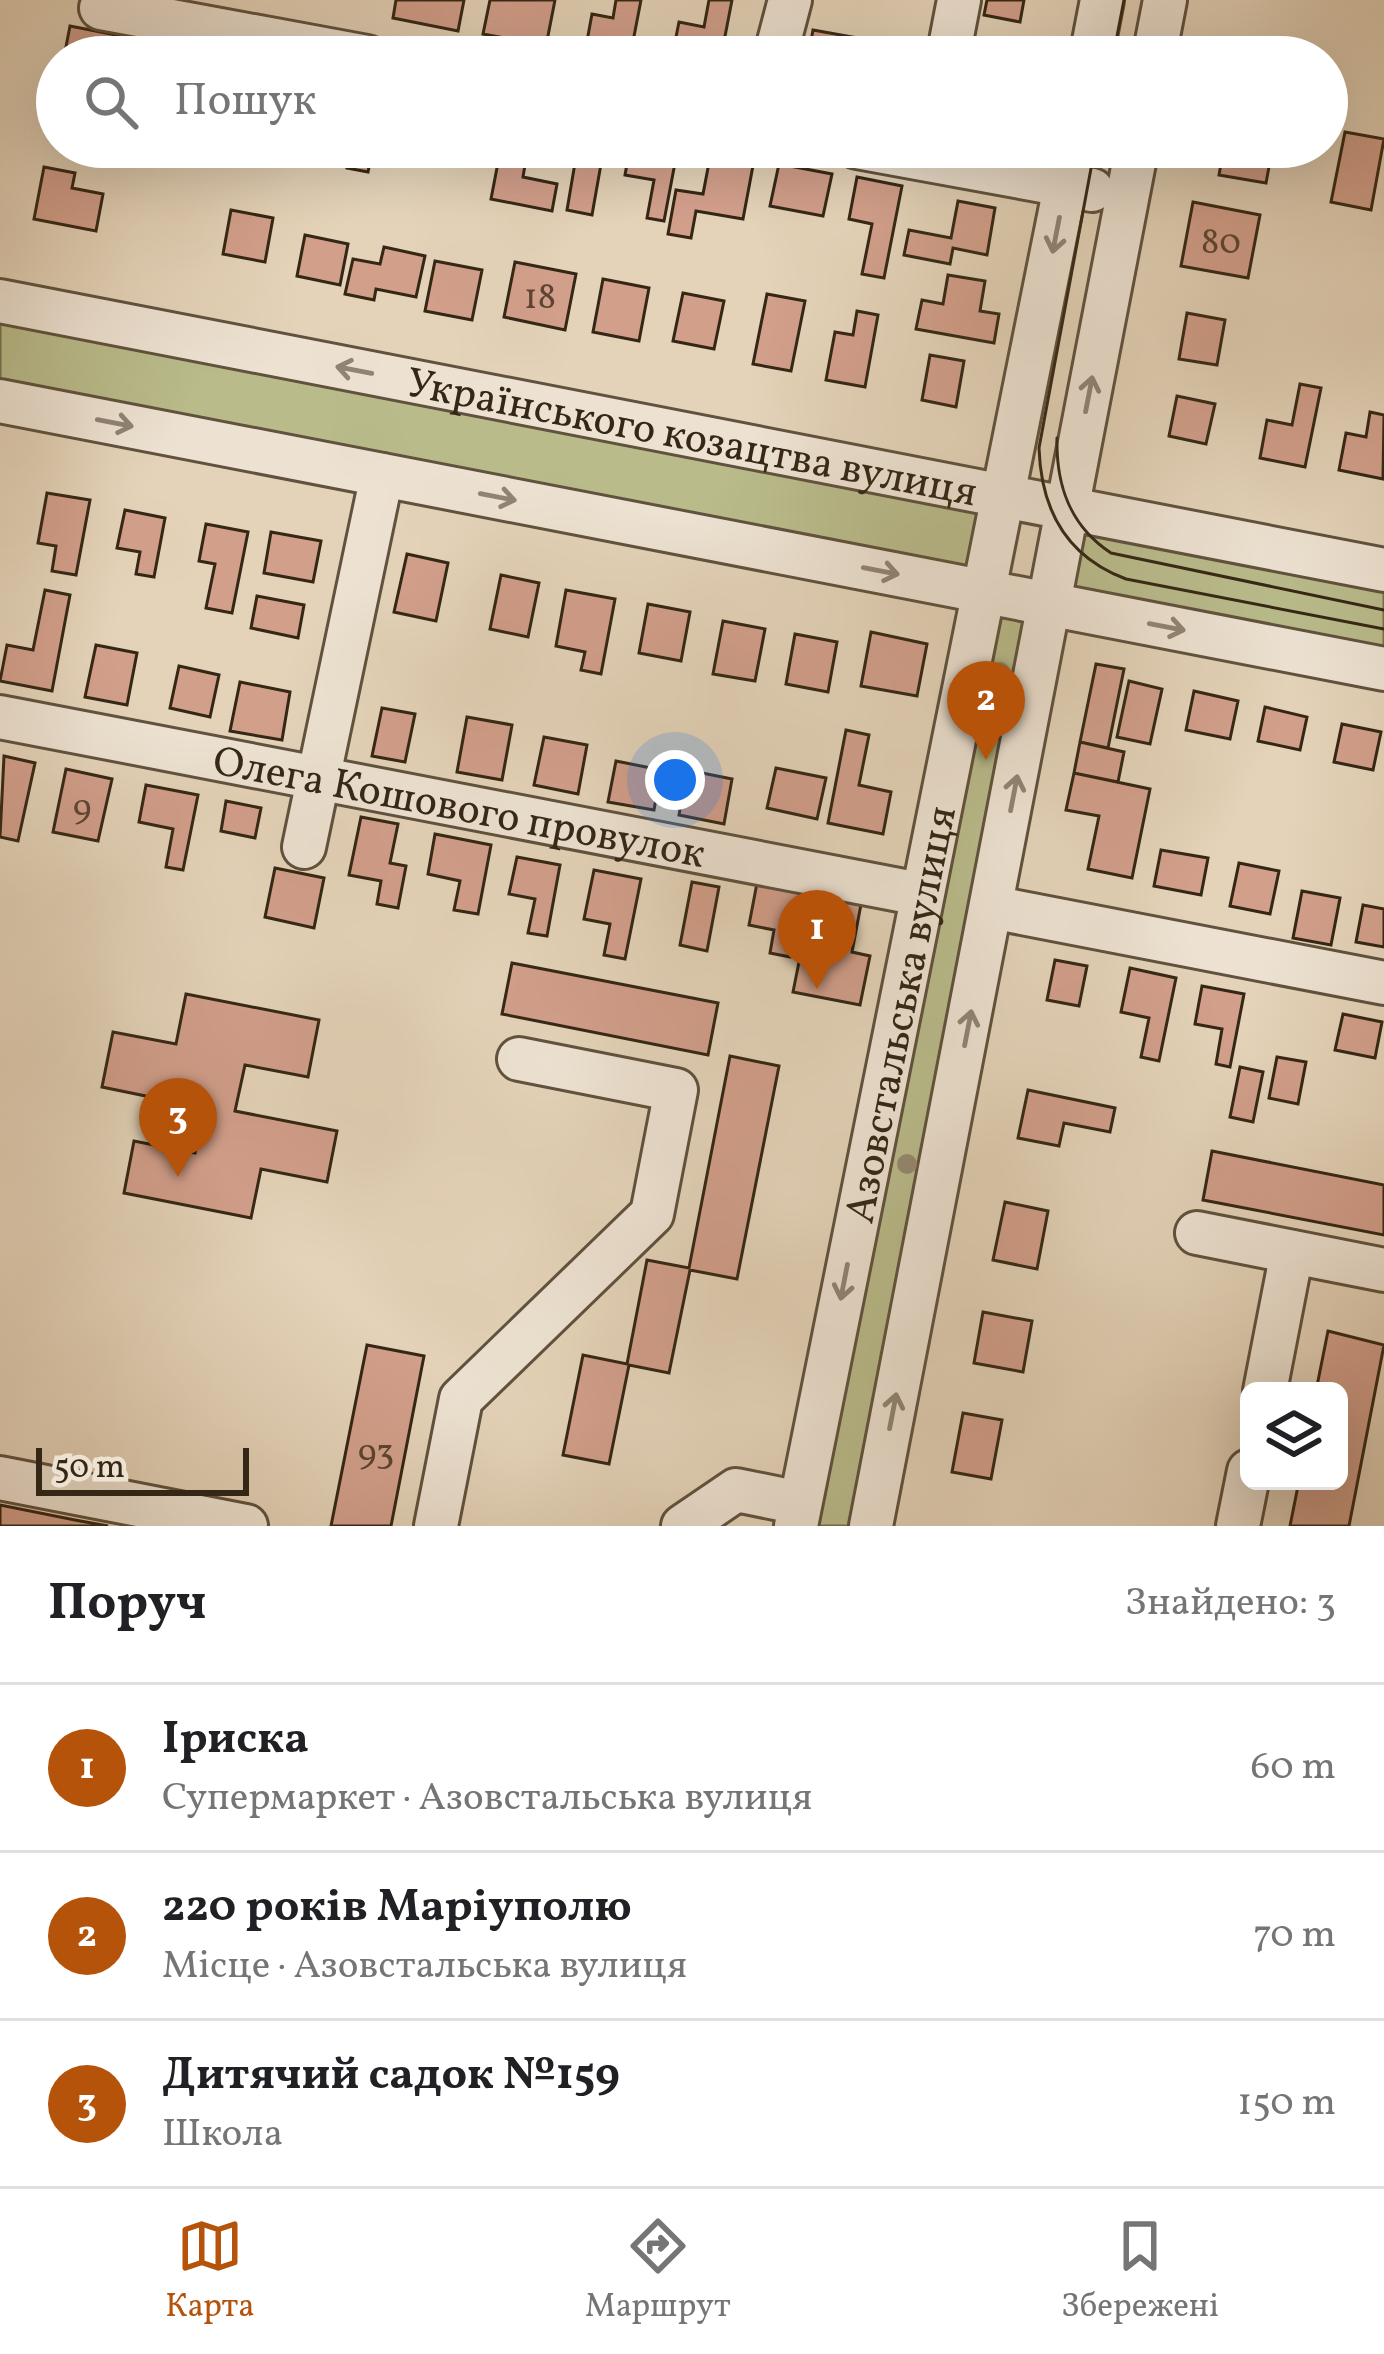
<!DOCTYPE html>
<html lang="uk">
<meta charset="utf-8">
<style>
:root{--surface:#fff;--page:#f2f2f2;--text:#202124;--muted:#757577;--line:#e0e0e0;--accent:#b45309}
body{margin:0;font-family:Vollkorn,serif;background:var(--page);color:var(--text)}
.controls{position:absolute;right:36px;bottom:36px;display:grid;overflow:hidden;border-radius:18px;box-shadow:0 12px 48px #0002}
.controls button{width:108px;height:108px;display:grid;place-items:center;padding:0;border:0;border-bottom:3px solid var(--line);background:var(--surface);color:var(--text);font:60px sans-serif}
.scale{position:absolute;left:36px;bottom:30px;width:213px;box-sizing:border-box;padding-left:12px;border:6px solid #342715;border-top:0;font-size:33px;line-height:42px;white-space:nowrap;color:#342715;-webkit-text-stroke:9px #ede2d2;paint-order:stroke}
.you{position:absolute;left:675px;top:780px;width:42px;height:42px;margin:-30px;border:9px solid #fff;border-radius:50%;background:#1a73e8;box-shadow:0 0 0 18px #1a73e833}
.badge{display:grid;place-items:center;width:78px;height:78px;border-radius:50%;background:var(--accent);color:#fff;font-size:39px;font-weight:700}
.pin{position:absolute;translate:-50% -99px;filter:drop-shadow(0 3px 6px #0008)}
.pin::after{content:'';position:absolute;top:63px;width:42px;height:36px;background:inherit;clip-path:polygon(0 0,100% 0,50% 100%)}
.list{margin:0;padding:0;list-style:none}
h2{display:flex;justify-content:space-between;align-items:center;height:156px;margin:0;padding:0 48px;font-size:51px}
h2 small{font-size:39px;font-weight:400;color:var(--muted)}
.list li{display:grid;grid-template-columns:78px 1fr auto;gap:36px;align-items:center;box-sizing:border-box;height:168px;padding:0 48px;border-top:3px solid var(--line)}
.list b{display:block;font-size:45px;white-space:nowrap}
.list p{margin:0;font-size:39px;white-space:nowrap;color:var(--muted)}
.list em{font-size:39px;font-style:normal;color:var(--muted)}
.icon{flex:none;width:66px;height:66px;fill:none;stroke:currentColor;stroke-width:2;stroke-linecap:round;stroke-linejoin:round}
.map{position:relative;flex:none;width:1384px;height:1526px;overflow:hidden}
.search{position:absolute;background:var(--surface);box-shadow:0 12px 48px #0002;left:36px;right:36px;top:36px;height:132px;display:flex;align-items:center;gap:30px;box-sizing:border-box;padding:0 42px;border-radius:66px;color:var(--muted);font-size:45px}
.sheet{height:660px;background:var(--surface)}
nav{display:flex;justify-content:space-around;align-items:center;box-sizing:border-box;height:168px;border-top:3px solid var(--line);background:var(--surface);font-size:33px;color:var(--muted)}
nav a{display:grid;justify-items:center;gap:6px}
nav .on{color:var(--accent)}
.map>svg:first-child{display:block}
.green{fill:#b9bb8b;stroke:#767150;stroke-width:3}
.building{fill:#d29f8b;stroke:#342715;stroke-width:3}
.lines{fill:none;stroke-linecap:round;stroke-linejoin:round}
.minor-casing{stroke:#60523e;stroke-width:48}
.minor{stroke:#ede2d2;stroke-width:42}
.tram{stroke:#342715;stroke-width:3}
.tree{fill:#95896f}
.oneway{stroke:#908474}
.labels{text-anchor:middle;stroke-width:9;stroke-linejoin:round;paint-order:stroke}
.number-label{font-size:36px;fill:#5c4532}
.street-label{font-size:42px;fill:#342715;stroke:#ede2d2}
</style>
<div class="map">
<svg width="1384" height="1526" viewBox="0 0 1384 1526">
<rect width="100%" height="100%" fill="#e4d3b9"/>
<filter id="stains"><feTurbulence type="fractalNoise" baseFrequency=".00167" numOctaves="4"/><feColorMatrix values="0 0 0 0 .2 0 0 0 0 .09 0 0 0 0 .02 0 0 0 .5 -.17"/></filter>
<radialGradient id="worn" r=".72"><stop offset=".6" stop-color="#630" stop-opacity="0"/><stop offset="1" stop-color="#630" stop-opacity=".3"/></radialGradient>
<!-- green -->
<path class="green" d="M0,309L992,503L972,579L0,392Z
M1075,519L1384,579V660L1062,597Z
M988,601L1044,612L865,1526H805Z"/>
<!-- building -->
<path class="building" d="M396,0H464L458,31L393,18Z
M490,0H555L546,46L483,34Z
M616,0H641L630,57L585,52L592,14L613,18Z
M709,0H732L721,57H672L679,22L704,27Z
M987,0H1024L1020,22L984,15Z
M70,26L121,36L117,57H64Z
M813,30L908,47L906,57H808Z
M172,39L219,48L217,57H169Z
M1345,132L1384,139L1371,210L1331,202Z
M350,147H373L368,172L347,168Z
M501,147H528L523,177L557,184L552,211L491,199Z
M541,147H604L592,215L567,210L575,163L539,156Z
M630,147H678L664,221L647,218L654,180L625,175Z
M712,147L755,155L743,219L696,211L691,238L668,234L676,190L703,194Z
M1224,147H1258L1257,153L1271,156L1266,183L1219,175Z
M779,164L832,174L823,216L770,206Z
M44,167L75,173L72,188L103,194L96,231L34,219Z
M857,177L902,186L884,278L862,274L872,224L849,219Z
M958,201L995,208L987,255L953,248L950,264L904,255L909,230L951,238Z
M1193,202L1260,215L1248,278L1181,266Z
M231,210L273,218L265,262L223,254Z
M305,235L348,244L340,285L297,276Z
M384,247L425,256L416,297L376,289L374,300L345,294L353,259L380,264Z
M435,261L482,270L472,320L425,311Z
M515,262L576,274L565,330L504,317Z
M948,275L985,281L980,311L999,314L994,343L916,329L922,300L943,304Z
M603,279L649,288L639,341L593,332Z
M683,293L724,301L714,349L673,341Z
M767,294L805,301L791,371L753,364Z
M857,311L878,315L865,387L826,380L835,332L853,335Z
M1187,313L1225,320L1217,365L1179,359Z
M930,355L964,361L956,407L922,400Z
M1300,384L1321,388L1305,467L1260,458L1267,420L1292,425Z
M1177,396L1215,404L1206,444L1169,436Z
M1370,412L1384,415L1383,479L1339,470L1346,433L1366,437Z
M47,493L90,500L76,575L52,571L56,546L38,543Z
M125,510L165,518L154,577L136,574L140,552L117,548Z
M206,524L248,532L232,613L206,608L215,564L199,561Z
M271,532L321,541L313,582L264,573Z
M407,554L448,563L436,621L394,612Z
M501,575L539,583L528,637L490,629Z
M45,590L70,595L52,691L0,681L7,645L33,650Z
M566,590L615,599L601,674L581,670L585,652L556,646Z
M257,596L304,605L298,638L251,628Z
M648,604L690,612L681,661L639,653Z
M723,621L765,629L755,681L713,674Z
M871,632L927,644L917,696L861,686Z
M795,634L837,642L828,692L786,684Z
M96,645L137,653L127,705L85,697Z
M1096,664L1124,669L1108,748L1080,742Z
M179,666L219,675L210,717L170,708Z
M1129,681L1162,689L1150,744L1117,737Z
M240,682L290,692L282,740L230,731Z
M1194,691L1238,701L1230,739L1186,730Z
M1265,707L1307,717L1300,750L1258,741Z
M382,708L415,714L405,762L372,756Z
M467,717L512,725L502,780L457,772Z
M1342,724L1381,732L1373,770L1334,762Z
M846,730L869,735L859,785L891,792L883,834L828,823Z
M544,737L587,745L578,794L534,785Z
M1080,742L1124,752L1118,782L1074,773Z
M4,756L35,763L18,841L0,837Z
M616,761L661,770L654,810L608,802Z
M776,768L826,778L817,819L767,808Z
M66,769L112,779L98,841L53,832Z
M687,770L732,779L724,824L679,815Z
M1074,773L1150,789L1132,878L1088,869L1099,816L1066,810Z
M146,785L198,795L183,870L166,867L173,829L139,822Z
M226,801L261,808L255,838L221,831Z
M361,817L398,824L390,863L406,866L398,908L377,904L381,881L349,875Z
M435,834L491,845L478,914L454,910L460,881L428,874Z
M1161,850L1208,858L1201,895L1154,886Z
M517,857L560,865L547,936L528,933L535,899L509,894Z
M1239,863L1279,871L1270,914L1230,906Z
M275,868L324,878L314,928L265,917Z
M594,870L641,879L625,959L604,955L610,924L584,919Z
M692,882L719,887L707,951L680,945Z
M757,883L802,892L790,957L770,953L774,930L749,925Z
M1302,891L1340,898L1331,945L1293,938Z
M828,892L862,899L852,952L870,956L860,1005L793,992L802,947L817,950Z
M1363,905L1384,909V947L1356,942Z
M1055,960L1087,966L1079,1006L1047,1000Z
M512,963L718,1003L708,1055L502,1014Z
M1130,968L1176,978L1159,1061L1141,1057L1149,1018L1121,1012Z
M1202,986L1244,994L1230,1067L1216,1064L1222,1029L1195,1024Z
M186,994L319,1020L308,1077L245,1065L235,1111L337,1131L327,1182L261,1169L251,1218L124,1193L134,1141L195,1153L204,1108L102,1087L113,1032L176,1044Z
M1343,1014L1382,1022L1375,1058L1335,1050Z
M730,1056L779,1066L737,1279L690,1270L669,1373L629,1365L609,1464L563,1455L583,1355L627,1364L647,1260L689,1268Z
M1277,1057L1306,1062L1298,1104L1269,1098Z
M1240,1067L1263,1072L1253,1122L1230,1117Z
M1028,1090L1115,1108L1110,1132L1064,1123L1059,1146L1018,1138Z
M1212,1151L1384,1185V1235L1203,1200Z
M1005,1202L1048,1211L1037,1269L993,1260Z
M983,1312L1032,1321L1023,1372L974,1363Z
M1328,1331L1384,1345L1349,1526H1290L1299,1481H1339V1391H1316Z
M367,1345L424,1356L391,1526H331Z
M963,1413L1002,1420L991,1479L952,1472Z
M0,1505L75,1520L108,1526H0Z"/>
<g class="lines">
<defs>
<g id="minor">
<path d="M101,8L367,57"/>
<path d="M775,57L790,0"/>
<path d="M948,57L959,0"/>
<path d="M1091,57L1102,0"/>
<path d="M1154,57L1165,0"/>
<path d="M857,147L1092,190"/>
<path id="s1" d="M0,301L1384,570"/>
<path d="M0,401L1384,669"/>
<path id="s2" d="M0,717L920,894"/>
<path d="M304,847L382,475"/>
<path d="M991,907L1384,983"/>
<path d="M1197,1233L1384,1270"/>
<path d="M1265,1391L1292,1252"/>
<path d="M0,1478L246,1526"/>
<path d="M436,1526L461,1399L652,1214L676,1090L519,1059"/>
<path d="M683,1526L736,1490L800,1503"/>
<path id="s3" d="M796,1526L1073,147"/>
<path d="M871,1526L1137,147"/>
<path d="M1238,1526L1249,1471"/>
</g>
</defs>
<!-- minor casing -->
<use href="#minor" class="minor-casing"/>
<!-- minor -->
<use href="#minor" class="minor"/>
<!-- tram -->
<path class="tram" d="M1113,57L1124,0
M1095,147L1039,448C1041,510 1067,557 1126,579L1384,629
M1057,438C1056,486 1070,526 1111,553L1384,610"/>
</g>
<!-- trees -->
<g class="tree">
<circle cx="1000" cy="672" r="10"/>
<circle cx="907" cy="1164" r="10"/>
</g>
<!-- one-way arrows -->
<defs><path id="oneway-shaft" d="M-6 0H5M1.5-3L5.5 0L1.5 3" fill="none" stroke-width="1.6" stroke-linecap="round" stroke-linejoin="round" transform="scale(3)"/></defs>
<g class="oneway">
<use href="#oneway-shaft" transform="translate(1056 235) rotate(101)"/>
<use href="#oneway-shaft" transform="translate(354 370) rotate(-169)"/>
<use href="#oneway-shaft" transform="translate(1089 394) rotate(-79)"/>
<use href="#oneway-shaft" transform="translate(115 423) rotate(11)"/>
<use href="#oneway-shaft" transform="translate(498 497) rotate(11)"/>
<use href="#oneway-shaft" transform="translate(881 571) rotate(11)"/>
<use href="#oneway-shaft" transform="translate(1167 627) rotate(11)"/>
<use href="#oneway-shaft" transform="translate(1014 793) rotate(-79)"/>
<use href="#oneway-shaft" transform="translate(968 1028) rotate(-79)"/>
<use href="#oneway-shaft" transform="translate(844 1282) rotate(101)"/>
<use href="#oneway-shaft" transform="translate(893 1411) rotate(-79)"/>
</g>
<g class="labels">
<!-- number labels -->
<g class="number-label">
<text x="1221" y="253">80</text>
<text x="540" y="308">18</text>
<text x="82" y="818">9</text>
<text x="376" y="1463">93</text>
</g>
<!-- street labels -->
<g class="street-label">
<text dy="15" stroke="none"><textPath href="#s1" startOffset="705">Українського козацтва вулиця</textPath></text>
<text dy="15" stroke="none"><textPath href="#s2" startOffset="468">Олега Кошового провулок</textPath></text>
<text dy="15" stroke="none"><textPath href="#s3" startOffset="522">Азовстальська вулиця</textPath></text>
</g>
</g>
<rect width="100%" height="100%" filter="url(#stains)"/>
<rect width="100%" height="100%" fill="url(#worn)"/>
</svg>
<div class="controls">
<button><svg class="icon" aria-label="layers" viewBox="0 0 24 24"><path d="M12 4l9 5-9 5-9-5zM3 14l9 5 9-5"/></svg></button>
</div>
<div class="scale">50 m</div>
<div class="you"></div>
<div class="pin badge" style="left:817px;top:989px">1</div>
<div class="pin badge" style="left:986px;top:760px">2</div>
<div class="pin badge" style="left:178px;top:1177px">3</div>
<div class="search"><svg class="icon" aria-label="search" viewBox="0 0 24 24"><circle cx="10" cy="10" r="6"/><path d="M15 15l6 6"/></svg>Пошук</div>
</div>
<section class="sheet">
<h2>Поруч<small>Знайдено: 3</small></h2>
<ul class="list">
<li><span class="badge">1</span><div><b>Іриска</b><p>Супермаркет · Азовстальська вулиця</p></div><em>60 m</em></li>
<li><span class="badge">2</span><div><b>220 років Маріуполю</b><p>Місце · Азовстальська вулиця</p></div><em>70 m</em></li>
<li><span class="badge">3</span><div><b>Дитячий садок №159</b><p>Школа</p></div><em>150 m</em></li>
</ul>
</section>
<nav>
<a class="on"><svg class="icon" aria-label="map" viewBox="0 0 24 24"><path d="M3 6l6-2 6 2 6-2v14l-6 2-6-2-6 2zM9 4v14M15 6v14"/></svg>Карта</a>
<a><svg class="icon" aria-label="directions" viewBox="0 0 24 24"><path d="M12 3l9 9-9 9-9-9zM9 14v-3h6M13 9l2 2-2 2"/></svg>Маршрут</a>
<a><svg class="icon" aria-label="saved" viewBox="0 0 24 24"><path d="M7 4h10v16l-5-4-5 4z"/></svg>Збережені</a>
</nav>
